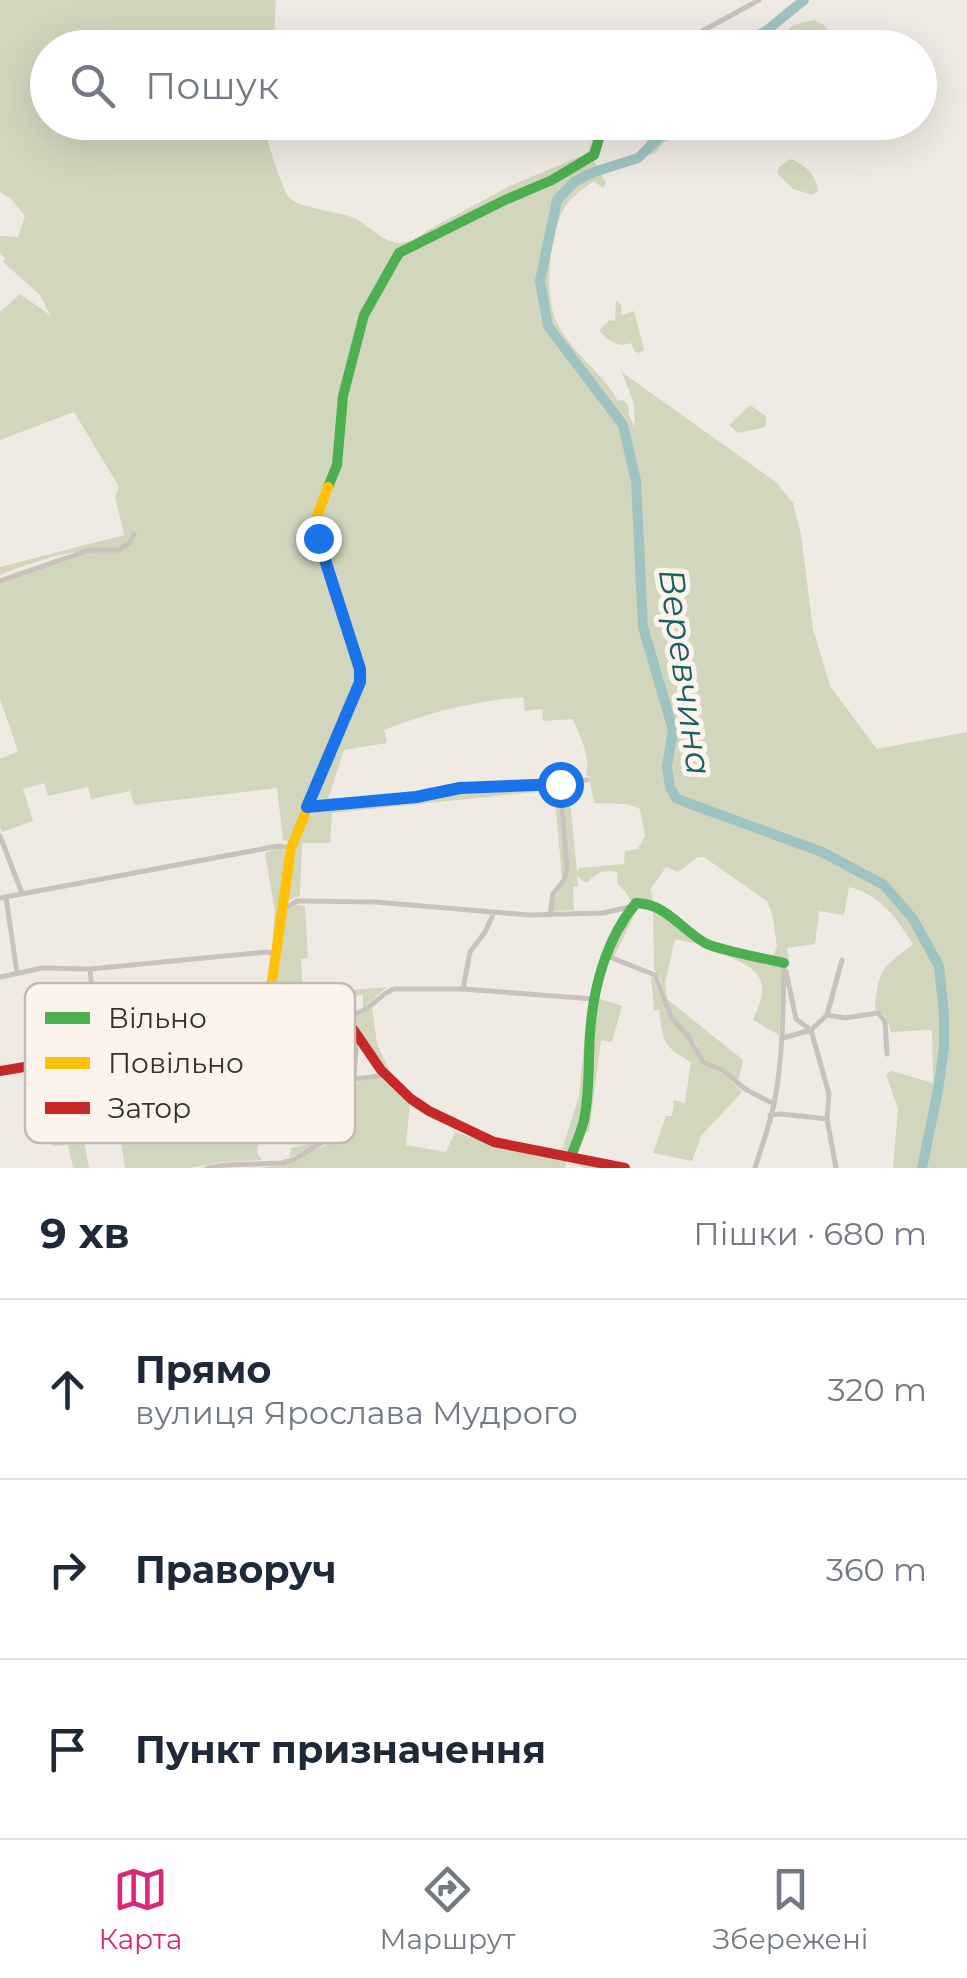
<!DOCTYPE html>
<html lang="uk">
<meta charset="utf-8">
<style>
:root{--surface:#fff;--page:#f6f6f7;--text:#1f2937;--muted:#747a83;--line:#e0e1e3;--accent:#db2777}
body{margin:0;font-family:Montserrat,sans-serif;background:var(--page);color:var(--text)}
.stop{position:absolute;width:30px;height:30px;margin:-22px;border:8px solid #1a73e8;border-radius:50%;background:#fff}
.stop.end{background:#1a73e8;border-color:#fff;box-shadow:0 2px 10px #0008}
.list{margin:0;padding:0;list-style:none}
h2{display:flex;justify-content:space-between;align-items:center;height:130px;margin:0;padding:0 40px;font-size:42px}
h2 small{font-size:32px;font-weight:400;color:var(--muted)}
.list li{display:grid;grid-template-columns:65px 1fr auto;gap:30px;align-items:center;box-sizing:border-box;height:180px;padding:0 40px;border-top:2px solid var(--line)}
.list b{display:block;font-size:38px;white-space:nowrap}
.list p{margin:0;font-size:32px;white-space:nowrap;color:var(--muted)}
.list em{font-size:32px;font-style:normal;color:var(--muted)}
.icon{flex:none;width:55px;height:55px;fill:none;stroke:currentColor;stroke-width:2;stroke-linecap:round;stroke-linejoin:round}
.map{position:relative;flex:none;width:967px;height:1168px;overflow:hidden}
.search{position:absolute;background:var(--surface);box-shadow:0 10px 40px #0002;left:30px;right:30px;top:30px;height:110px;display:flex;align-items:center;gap:25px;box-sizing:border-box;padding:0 35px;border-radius:55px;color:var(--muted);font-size:38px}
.sheet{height:670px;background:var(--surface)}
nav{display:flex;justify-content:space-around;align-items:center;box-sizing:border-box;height:140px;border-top:2px solid var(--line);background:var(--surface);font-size:28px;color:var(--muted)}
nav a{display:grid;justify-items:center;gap:5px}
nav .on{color:var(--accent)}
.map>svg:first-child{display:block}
.green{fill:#d2d6bd}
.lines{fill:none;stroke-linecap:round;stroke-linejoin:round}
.river{stroke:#9ec4c2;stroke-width:10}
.street{stroke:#c9c1bc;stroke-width:5}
.fast{stroke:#4caf50;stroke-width:10}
.slow{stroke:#ffc107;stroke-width:10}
.jam{stroke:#c62828;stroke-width:10}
.route{stroke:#1a73e8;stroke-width:12}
.labels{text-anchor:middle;stroke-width:10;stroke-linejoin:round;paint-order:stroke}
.water-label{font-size:35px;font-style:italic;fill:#1b6060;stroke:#fcf4ec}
.key{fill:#fcf4ec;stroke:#c2b9b2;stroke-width:2.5}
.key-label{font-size:28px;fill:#3b2e2a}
</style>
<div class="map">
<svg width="967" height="1168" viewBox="0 0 967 1168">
<rect width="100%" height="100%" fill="#f0eae4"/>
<!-- green -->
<path class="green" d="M0,0H276L274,39L260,38L259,47L48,48V122L264,123C265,135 281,186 288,196C298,209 338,211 354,218C367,224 380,239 393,242C407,245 418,238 428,230L510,186L583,155L589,150L598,123H601L591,151L585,158L550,177L398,251L391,258L363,311L340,412L331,476L315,515L357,668L358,683L291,842L283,840L277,788L134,805L130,791L91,799L88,787L48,796L44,783L23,789L33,821L2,832L0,827V759L18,751L0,699V582L89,551H116L128,544C114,550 102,548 87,550C62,553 23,565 0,575V567L124,535L115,497L119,487L74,412L0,440V312L20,294L50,315L40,295L3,262L5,259L0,254V236L18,237L25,216L11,199L0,192Z
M814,20L824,25L831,34L822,36L818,42L822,47H771L793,25Z
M659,123H691L679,135L664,142L655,153L644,156L641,152L647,145L645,136Z
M791,159C806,166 815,173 818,191L812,195L793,189L777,173L779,167Z
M594,160L606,183L603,188L594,181C583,189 572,196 565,207C549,232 544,294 556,321C570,352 602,371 618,401L623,400L628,405L629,416L635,427L634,404L620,368L623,373L776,482L793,503L801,535L813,629L830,686L877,749L967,732V1168H893L898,1109L886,1074L892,1071L933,1083L932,1030L891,1032L886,1016L875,1009C878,969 882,968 913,944C897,919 880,894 849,887L844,915L819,911L815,944L787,948L789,960L773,956L777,947L773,917L767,901L704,857H698L678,872L666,867L650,890L655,905L632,903L625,891L618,885L617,872C603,870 598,872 588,882H584L577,875L578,886L573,887L574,910L553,911C554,889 565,888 569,872L562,791L570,784L573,788L569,789L577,872L580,868L624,864L625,851L638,849L645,836L640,809L627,804L594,803L589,776L586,775C591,756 580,737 573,719L543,721L542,709L525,711L523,697C474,701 430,712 384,730L387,743L344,750L328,799L311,802L361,693L363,664L317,523L339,464L344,400L367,314L399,255L474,221Z
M616,301L621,305L622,315L634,311L644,350L639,353L634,351L631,343C617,348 609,341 599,331L609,320L615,321Z
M750,405L766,416V427L738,433L729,425Z
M551,786L558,790L565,872L562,877L554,790L332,813L330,843H302L300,896L288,900C291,874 296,826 317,809L413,800L460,790Z
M277,848L284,850L287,854L275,942L272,946L275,912L265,853Z
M296,905L305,906L308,958L301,959L303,994L387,987L363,1008V995L342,997L340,1000L341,1008L357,1011L345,1013L335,1008L321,1007L272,1012L270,1008L285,916L287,911Z
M639,905L654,908L704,945L675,939L665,983L667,999L743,1060L738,1081L702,1058L696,1043L672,1016L660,978L654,969L653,910L637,909L614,957L611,956L610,951L627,916Z
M715,950L738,953L782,964L779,1035L753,1020C775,972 755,969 715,950Z
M651,977L653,978L668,1017L689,1039L704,1064L723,1074L742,1092L701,1136L692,1161L653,1153L666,1116H672L674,1100L685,1103L691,1062C662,1046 663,1041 659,1010H654Z
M597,998L622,1006L612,1042L601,1040L589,1132H584Z
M372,1007L377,1044L389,1070L375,1056L348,1018L361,1015Z
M332,1017L352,1037L350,1088L326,1137L321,1142L289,1158L291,1148L312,1143L318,1125V1087L277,1090L259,1110L258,1129L260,1134L257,1153L262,1160L223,1162L188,1168H125L120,1138L105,1140L103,1134L88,1137L86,1130L156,1113L158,1118L258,1090L254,1037L277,1021Z
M585,1033C587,1075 587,1112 569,1151L562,1150L579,1096Z
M382,1078L410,1105L406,1145L446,1152L455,1132C502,1148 550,1156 599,1168H585L566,1160L565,1168H260L291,1163L325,1145L358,1081Z
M78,1107L89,1168H73L68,1145L53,1146L46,1113Z"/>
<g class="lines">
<!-- river -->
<path class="river" d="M735,48L766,31L804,0
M675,122L638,158L594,172L574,182L557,200L540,281L548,326L623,425L636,481L643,627L673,730L667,766L670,787L676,798L688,803L822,852L884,885L913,919L939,966L944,1014V1048L938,1090L922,1168"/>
<!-- street -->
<path class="street" d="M671,48L759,0
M0,581L89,550H118L129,544L134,534
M307,807L417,797L460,788L560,784L587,780
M0,836L22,893
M6,897L17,973
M0,898L278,846L291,848
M283,910L297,901H303L376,902L529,915L603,913L630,907
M550,915L553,894L564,880L567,870L560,784
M607,956L655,975L671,1017L688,1036L703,1062L722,1070L745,1089L774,1104
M90,969L98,1055
M786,971L796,1019L811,1030
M0,977L42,968L90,969L267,952L276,954
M463,989L470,952L485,932L494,912
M827,1015L842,960
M344,1019C351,1014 359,1014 367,1008C377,1002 382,993 394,989H463L594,999
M811,1030L829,1094L827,1119L836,1168
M783,1038L811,1030L827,1015L845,1018L878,1013L885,1021L887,1054
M355,1079L386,1075
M770,1115L782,1114L827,1119
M207,1168L225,1165L282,1163L293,1160L323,1142L353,1088L357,1036
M755,1168C762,1145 771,1122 775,1099C783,1055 783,1010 784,964"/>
<!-- fast -->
<path class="fast" d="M328,487L337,465L343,396L364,315L399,253L505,200L552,180L594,155L604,122
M571,1157C575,1145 581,1133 584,1120C590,1091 588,1063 590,1034C593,988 606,939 636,903C665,903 682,930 705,943C721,951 764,958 784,963"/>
<!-- slow -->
<path class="slow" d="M267,1016L291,848L360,682V669L314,524L328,487"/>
<!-- jam -->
<path class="jam" d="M267,1016L325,1011L335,1013L353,1029L381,1070L411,1099L429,1111L494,1142L625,1168
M0,1071L233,1032L254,1025L267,1016"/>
</g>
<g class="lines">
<!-- route -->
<path class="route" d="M318,538L360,669V682L307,807L416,797L460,788L560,784"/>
</g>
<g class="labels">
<!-- water labels -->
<g class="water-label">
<text transform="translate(685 672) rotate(82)" y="12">Веревчина</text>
</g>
</g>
<!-- legend -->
<rect x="25" y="983" width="330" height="160" rx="15" class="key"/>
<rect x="45" y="1012" width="45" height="12" fill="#4caf50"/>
<rect x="45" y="1057" width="45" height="12" fill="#ffc107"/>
<rect x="45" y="1102" width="45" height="12" fill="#c62828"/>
<g class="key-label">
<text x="108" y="1028">Вільно</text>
<text x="108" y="1073">Повільно</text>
<text x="108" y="1118">Затор</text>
</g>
</svg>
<div class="stop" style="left:560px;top:784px"></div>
<div class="stop end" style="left:318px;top:538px"></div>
<div class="search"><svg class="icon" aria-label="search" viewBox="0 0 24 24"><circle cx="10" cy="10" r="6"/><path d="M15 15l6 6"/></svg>Пошук</div>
</div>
<section class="sheet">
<h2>9 хв<small>Пішки · 680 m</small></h2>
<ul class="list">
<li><svg class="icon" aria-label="ahead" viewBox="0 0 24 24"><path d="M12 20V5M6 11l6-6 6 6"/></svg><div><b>Прямо</b><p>вулиця Ярослава Мудрого</p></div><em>320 m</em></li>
<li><svg class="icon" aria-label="right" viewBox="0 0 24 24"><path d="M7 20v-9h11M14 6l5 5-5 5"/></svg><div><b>Праворуч</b></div><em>360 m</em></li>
<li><svg class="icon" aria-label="arrive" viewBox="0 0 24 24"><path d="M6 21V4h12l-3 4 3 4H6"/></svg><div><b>Пункт призначення</b></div></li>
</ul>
</section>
<nav>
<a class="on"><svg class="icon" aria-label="map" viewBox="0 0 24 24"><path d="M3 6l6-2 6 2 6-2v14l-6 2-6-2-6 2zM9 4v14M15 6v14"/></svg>Карта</a>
<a><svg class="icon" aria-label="directions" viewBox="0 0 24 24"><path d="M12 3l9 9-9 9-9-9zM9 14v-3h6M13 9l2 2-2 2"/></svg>Маршрут</a>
<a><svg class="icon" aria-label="saved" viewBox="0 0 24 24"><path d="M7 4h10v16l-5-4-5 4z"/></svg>Збережені</a>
</nav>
